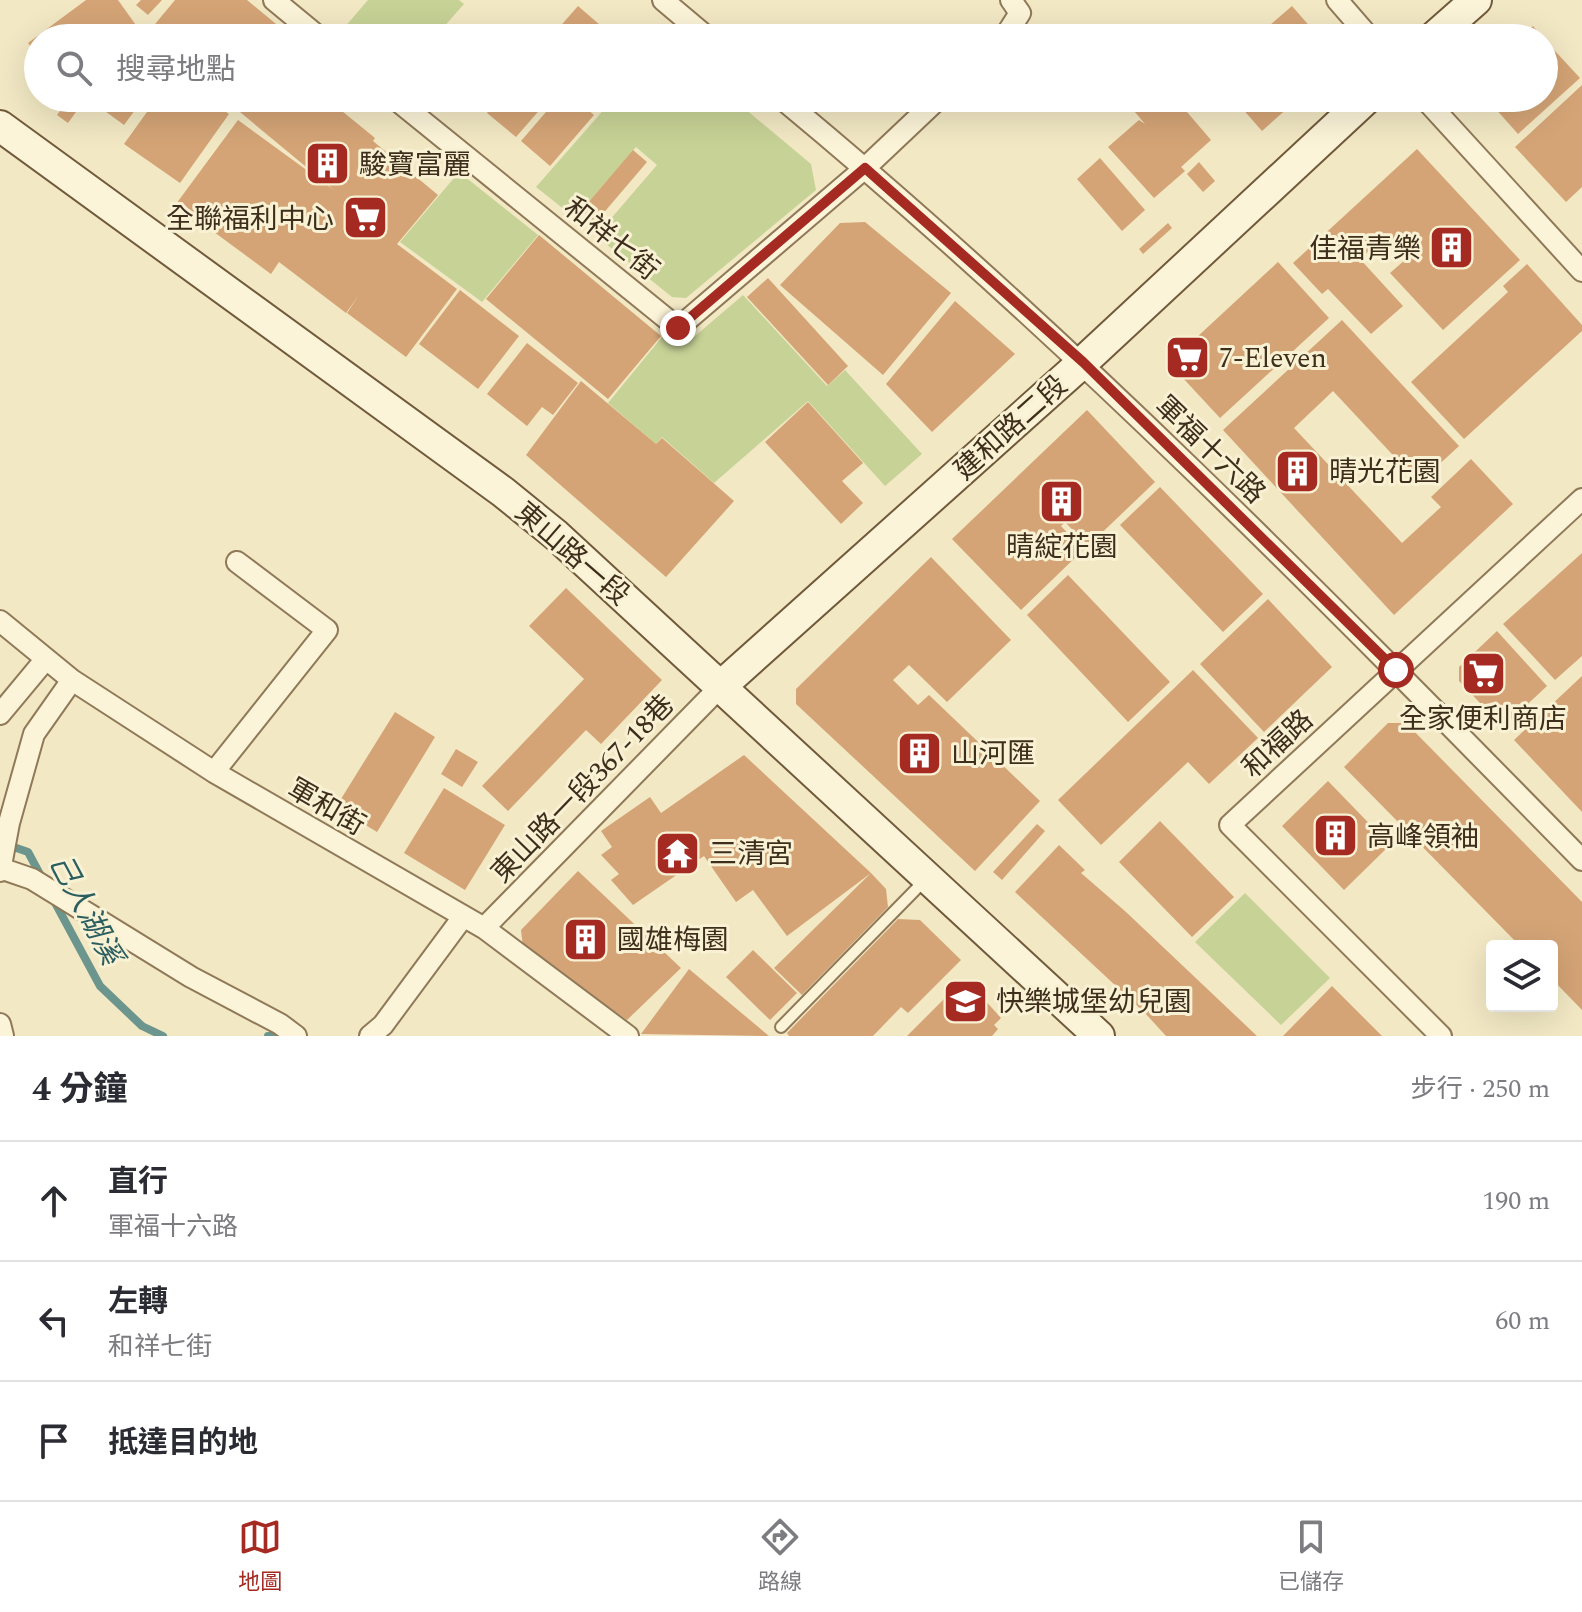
<!DOCTYPE html>
<html lang="zh-TW">
<meta charset="utf-8">
<style>
:root{--surface:#fff;--page:#f7f7f7;--text:#2b2b33;--muted:#7c7c81;--line:#e1e1e2;--accent:#a42a22}
body{margin:0;font-family:Spectral,"Noto Sans TC",serif;background:var(--page);color:var(--text)}
.controls{position:absolute;right:24px;bottom:24px;display:grid;overflow:hidden;border-radius:8px;box-shadow:0 8px 32px #0002}
.controls button{width:72px;height:72px;display:grid;place-items:center;padding:0;border:0;border-bottom:2px solid var(--line);background:var(--surface);color:var(--text);font:40px sans-serif}
.stop{position:absolute;width:24px;height:24px;margin:-18px;border:6px solid #a42a22;border-radius:50%;background:#fff}
.stop.end{background:#a42a22;border-color:#fff;box-shadow:0 2px 8px #0008}
.list{margin:0;padding:0;list-style:none}
h2{display:flex;justify-content:space-between;align-items:center;height:104px;margin:0;padding:0 32px;font-size:34px}
h2 small{font-size:26px;font-weight:400;color:var(--muted)}
.list li{display:grid;grid-template-columns:52px 1fr auto;gap:24px;align-items:center;box-sizing:border-box;height:120px;padding:0 32px;border-top:2px solid var(--line)}
.list b{display:block;font-size:30px;white-space:nowrap}
.list p{margin:0;font-size:26px;white-space:nowrap;color:var(--muted)}
.list em{font-size:26px;font-style:normal;color:var(--muted)}
.icon{flex:none;width:44px;height:44px;fill:none;stroke:currentColor;stroke-width:2;stroke-linecap:round;stroke-linejoin:round}
.map{position:relative;flex:none;width:1582px;height:1036px;overflow:hidden}
.search{position:absolute;background:var(--surface);box-shadow:0 8px 32px #0002;left:24px;right:24px;top:24px;height:88px;display:flex;align-items:center;gap:20px;box-sizing:border-box;padding:0 28px;border-radius:44px;color:var(--muted);font-size:30px}
.sheet{height:464px;background:var(--surface)}
nav{display:flex;justify-content:space-around;align-items:center;box-sizing:border-box;height:112px;border-top:2px solid var(--line);background:var(--surface);font-size:22px;color:var(--muted)}
nav a{display:grid;justify-items:center;gap:4px}
nav .on{color:var(--accent)}
.map>svg:first-child{display:block}
.green{fill:#c7d296}
.lines{fill:none;stroke-linecap:round;stroke-linejoin:round}
.stream{stroke:#6b958d;stroke-width:8}
.building{fill:#d4a476}
.lane-casing{stroke:#8f7958;stroke-width:14}
.street-casing{stroke:#8f7958;stroke-width:24}
.secondary-casing{stroke:#715a3b;stroke-width:34}
.lane{stroke:#fcf4d8;stroke-width:10}
.street{stroke:#fcf4d8;stroke-width:20}
.secondary{stroke:#fcf4d8;stroke-width:30}
.route{stroke:#a42a22;stroke-width:10}
.labels{text-anchor:middle;stroke-width:6;stroke-linejoin:round;paint-order:stroke}
.poi-label{font-size:28px;fill:#3e2f1d;stroke:#f9f1d4;text-anchor:start}
.street-label{font-size:28px;fill:#3e2f1d;stroke:#f9f1d4}
.water-label{font-size:30px;font-style:italic;fill:#2b5e5f;stroke:#f9f1d4}
</style>
<div class="map">
<svg width="1582" height="1036" viewBox="0 0 1582 1036">
<rect width="100%" height="100%" fill="#f2e8c4"/>
<!-- green -->
<path class="green" d="M368,0H459L464,4L434,38H353L343,29Z
M614,98H732L811,164L816,190L686,298L672,297L596,236L657,165L636,147L575,218L536,187Z
M459,172L538,235L482,302L400,242Z
M743,295L827,386L845,370L922,454L885,486L808,401L714,483L662,437L656,444L608,403L662,337L671,343H687Z
M1245,893L1330,978L1281,1025L1195,942Z"/>
<g class="lines">
<!-- stream -->
<path class="stream" d="M5,844L28,852L42,878
M52,897L100,986L142,1026L163,1036
M268,1036H275"/>
</g>
<!-- building -->
<path class="building" d="M86,0H118L138,28L131,38H38V56L28,43Z
M141,0H162L148,15L136,5Z
M175,0H247L293,38H150L146,35Z
M578,6L607,31L601,38H550Z
M1292,6L1320,38H1255Z
M1533,26L1543,38H1520Z
M1544,39L1580,78L1518,134L1486,98H1544Z
M1582,85V187L1566,202L1515,147Z
M69,98H86L68,123L57,115Z
M87,98H144L124,125Z
M157,98H207L229,114L180,183L124,144Z
M223,98H326L375,138L373,141L438,195L397,244L457,289L406,357L347,313L359,295L346,313L279,262L271,274L176,204L238,120L334,190Z
M499,98H550L516,137L487,113Z
M558,98H574L594,115L550,166L521,141Z
M582,98H608L597,111Z
M1149,98H1175L1211,140L1181,167L1185,171L1154,198L1108,147L1139,120L1145,124L1134,111Z
M1233,98H1299L1262,131Z
M1417,149L1520,260L1443,330L1390,273L1406,259L1385,236L1360,259L1403,306L1371,334L1328,289L1322,294L1293,263Z
M633,150L647,162L595,223L581,211Z
M1100,158L1145,210L1122,231L1077,179Z
M1199,162L1215,181L1203,192L1187,174Z
M865,222L951,293L883,375L780,285L840,223Z
M1168,223L1172,228L1143,254L1139,249Z
M539,235L661,336L608,399L486,299Z
M1278,262L1329,318L1220,418L1169,363Z
M1527,264L1582,325V331L1464,439L1411,382L1508,292L1503,286Z
M768,278L848,366L828,385L747,297Z
M460,290L519,336L478,389L419,344Z
M955,301L1015,354L932,432L886,384Z
M1342,320L1459,446L1419,483L1333,391L1294,428L1402,543L1441,507L1431,497L1471,459L1513,504L1394,615L1223,430Z
M527,343L578,383L553,415L542,407L527,426L487,394Z
M581,381L656,444L662,438L734,501L666,577L526,455Z
M808,402L863,463L842,481L863,503L841,524L765,442Z
M1087,410L1155,482L1088,546L1065,522L1061,526L1083,550L1021,610L952,539Z
M1160,487L1263,594L1223,632L1120,525Z
M1582,553V656L1555,680L1503,624Z
M931,557L1011,640L947,702L909,665L893,680L918,705L929,695L1040,801L975,871L796,704V689Z
M1068,575L1170,682L1128,722L1027,615Z
M566,588L662,680L601,744L586,730L508,811L482,786L584,679L529,626Z
M1268,599L1332,667L1264,732L1200,664Z
M1497,631L1547,686L1503,727L1459,681V667Z
M1193,670L1258,738L1209,784L1188,762L1101,845L1058,800Z
M1582,676V812L1514,740Z
M395,712L435,737L377,832L336,807Z
M1388,723H1406L1582,902V1010L1552,979V946H1520L1344,767Z
M456,749L478,762L462,787L441,774Z
M744,755L871,873L787,936L753,890L736,902L704,856L633,905L611,880L619,874L601,855L612,847L601,831L650,797L661,813Z
M1328,781L1390,845L1344,890L1282,826Z
M444,788L505,825L465,890L404,853Z
M1160,821L1234,897L1192,937L1119,862Z
M1037,824L1045,831L1002,880L993,872Z
M1059,845L1085,870L1081,873L1126,912L1257,1036H1166L1145,1013L1015,892Z
M578,871L681,968L627,1020L523,947L521,930Z
M871,873L886,889L888,907L802,995L774,968Z
M898,919L920,920L961,960L908,1013L901,1007L873,1036H789L787,1033Z
M753,950L797,993L770,1020L726,977Z
M689,969L769,1036L641,1034Z
M960,983L973,996L976,993L983,998L1001,1018L994,1025L998,1029L992,1036H907Z
M1332,986L1382,1036H1283Z"/>
<g class="lines">
<defs>
<path id="lane" d="M781,1027L926,879"/>
<path id="street" d="M274,0L320,38
M663,0L708,38
M1337,0L1370,38
M1004,38L1020,13L1011,0
M394,98L678,328L865,168L939,98
M781,98C1065,333 1324,597 1582,860
M1424,98L1582,271
M0,621L72,680L214,772L484,928L628,1036
M0,714L45,660
M214,772L327,630L237,562
M0,868L32,879L191,977L280,1024L296,1036
M0,871L9,823L34,734L72,680
M484,928L720,687
M0,1024L3,1036
M370,1036L383,1025L463,917
M1441,1036L1230,825L1582,499"/>
<path id="secondary" d="M1433,38L1476,0
M0,126L503,492L556,535L1099,1036
M720,687L1083,362L1367,98"/>
</defs>
<!-- lane casing -->
<use href="#lane" class="lane-casing"/>
<!-- street casing -->
<use href="#street" class="street-casing"/>
<!-- secondary casing -->
<use href="#secondary" class="secondary-casing"/>
<!-- lane -->
<use href="#lane" class="lane"/>
<!-- street -->
<use href="#street" class="street"/>
<!-- secondary -->
<use href="#secondary" class="secondary"/>
</g>
<g class="lines">
<!-- route -->
<path class="route" d="M678,328L865,168L1083,362L1396,670"/>
</g>
<!-- icons -->
<defs>
<symbol id="building-square" viewBox="-11 -11 22 22"><rect x="-9" y="-9" width="18" height="18" rx="4" fill="#a42a22" stroke="#f9f1d4"/><path d="M-4-6H4V6H1V3H-1V6H-4ZM-2.5-4.3h1.7v1.8h-1.7ZM.8-4.3h1.7v1.8H.8ZM-2.5-1h1.7V.8h-1.7ZM.8-1h1.7V.8H.8Z" fill="#fff"/></symbol>
<symbol id="supermarket-square" viewBox="-11 -11 22 22"><rect x="-9" y="-9" width="18" height="18" rx="4" fill="#a42a22" stroke="#f9f1d4"/><path d="M-6-5.5h2.5l.6 2H6L4.5 2H-2.5L-4.4-4H-6ZM-1.5 3.2a1.3 1.3 0 1 0 .1 0ZM3 3.2a1.3 1.3 0 1 0 .1 0Z" fill="#fff"/></symbol>
<symbol id="temple-square" viewBox="-11 -11 22 22"><rect x="-9" y="-9" width="18" height="18" rx="4" fill="#a42a22" stroke="#f9f1d4"/><path d="M0-6L5-2H3V0L6.5 2.5H4V6H1.5V3h-3V6H-4V2.5H-6.5L-3 0V-2H-5Z" fill="#fff"/></symbol>
<symbol id="school-square" viewBox="-11 -11 22 22"><rect x="-9" y="-9" width="18" height="18" rx="4" fill="#a42a22" stroke="#f9f1d4"/><path d="M0-5L7-2L0 1L-7-2ZM-4 1L0 2.5L4 1V4Q0 6-4 4Z" fill="#fff"/></symbol>
</defs>
<g fill-rule="evenodd">
<use href="#building-square" x="302" y="138" width="51" height="51"/>
<use href="#supermarket-square" x="340" y="192" width="51" height="51"/>
<use href="#building-square" x="1426" y="222" width="51" height="51"/>
<use href="#supermarket-square" x="1162" y="332" width="51" height="51"/>
<use href="#building-square" x="1272" y="446" width="51" height="51"/>
<use href="#building-square" x="1036" y="476" width="51" height="51"/>
<use href="#supermarket-square" x="1458" y="648" width="51" height="51"/>
<use href="#building-square" x="894" y="728" width="51" height="51"/>
<use href="#building-square" x="1310" y="810" width="51" height="51"/>
<use href="#temple-square" x="652" y="828" width="51" height="51"/>
<use href="#building-square" x="560" y="914" width="51" height="51"/>
<use href="#school-square" x="940" y="976" width="51" height="51"/>
</g>
<g class="labels">
<!-- poi labels -->
<g class="poi-label">
<text x="359" y="174">駿寶富麗</text>
<text x="334" y="228" text-anchor="end">全聯福利中心</text>
<text x="1421" y="258" text-anchor="end">佳福青樂</text>
<text x="1219" y="367">7-Eleven</text>
<text x="1329" y="481">晴光花園</text>
<text x="1062" y="556" text-anchor="middle">晴綻花園</text>
<text x="1483" y="728" text-anchor="middle">全家便利商店</text>
<text x="951" y="763">山河匯</text>
<text x="1367" y="846">高峰領袖</text>
<text x="709" y="863">三清宮</text>
<text x="617" y="949">國雄梅園</text>
<text x="996" y="1011">快樂城堡幼兒園</text>
</g>
<!-- street labels -->
<g class="street-label">
<text transform="translate(612 238) rotate(39)" y="10">和祥七街</text>
<text transform="translate(1010 427) rotate(-42)" y="10">建和路二段</text>
<text transform="translate(1211 449) rotate(44)" y="10">軍福十六路</text>
<text transform="translate(573 553) rotate(41)" y="10">東山路一段</text>
<text transform="translate(1277 743) rotate(-43)" y="10">和福路</text>
<text transform="translate(582 788) rotate(-46)" y="10">東山路一段367-18巷</text>
<text transform="translate(327 806) rotate(30)" y="10">軍和街</text>
</g>
<!-- water labels -->
<g class="water-label">
<text transform="translate(86 909) rotate(62)" y="10">己人湖溪</text>
</g>
</g>
</svg>
<div class="controls">
<button><svg class="icon" aria-label="layers" viewBox="0 0 24 24"><path d="M12 4l9 5-9 5-9-5zM3 14l9 5 9-5"/></svg></button>
</div>
<div class="stop" style="left:1396px;top:670px"></div>
<div class="stop end" style="left:678px;top:328px"></div>
<div class="search"><svg class="icon" aria-label="search" viewBox="0 0 24 24"><circle cx="10" cy="10" r="6"/><path d="M15 15l6 6"/></svg>搜尋地點</div>
</div>
<section class="sheet">
<h2>4 分鐘<small>步行 · 250 m</small></h2>
<ul class="list">
<li><svg class="icon" aria-label="ahead" viewBox="0 0 24 24"><path d="M12 20V5M6 11l6-6 6 6"/></svg><div><b>直行</b><p>軍福十六路</p></div><em>190 m</em></li>
<li><svg class="icon" aria-label="left" viewBox="0 0 24 24"><path d="M17 20v-9H6M10 6l-5 5 5 5"/></svg><div><b>左轉</b><p>和祥七街</p></div><em>60 m</em></li>
<li><svg class="icon" aria-label="arrive" viewBox="0 0 24 24"><path d="M6 21V4h12l-3 4 3 4H6"/></svg><div><b>抵達目的地</b></div></li>
</ul>
</section>
<nav>
<a class="on"><svg class="icon" aria-label="map" viewBox="0 0 24 24"><path d="M3 6l6-2 6 2 6-2v14l-6 2-6-2-6 2zM9 4v14M15 6v14"/></svg>地圖</a>
<a><svg class="icon" aria-label="directions" viewBox="0 0 24 24"><path d="M12 3l9 9-9 9-9-9zM9 14v-3h6M13 9l2 2-2 2"/></svg>路線</a>
<a><svg class="icon" aria-label="saved" viewBox="0 0 24 24"><path d="M7 4h10v16l-5-4-5 4z"/></svg>已儲存</a>
</nav>
